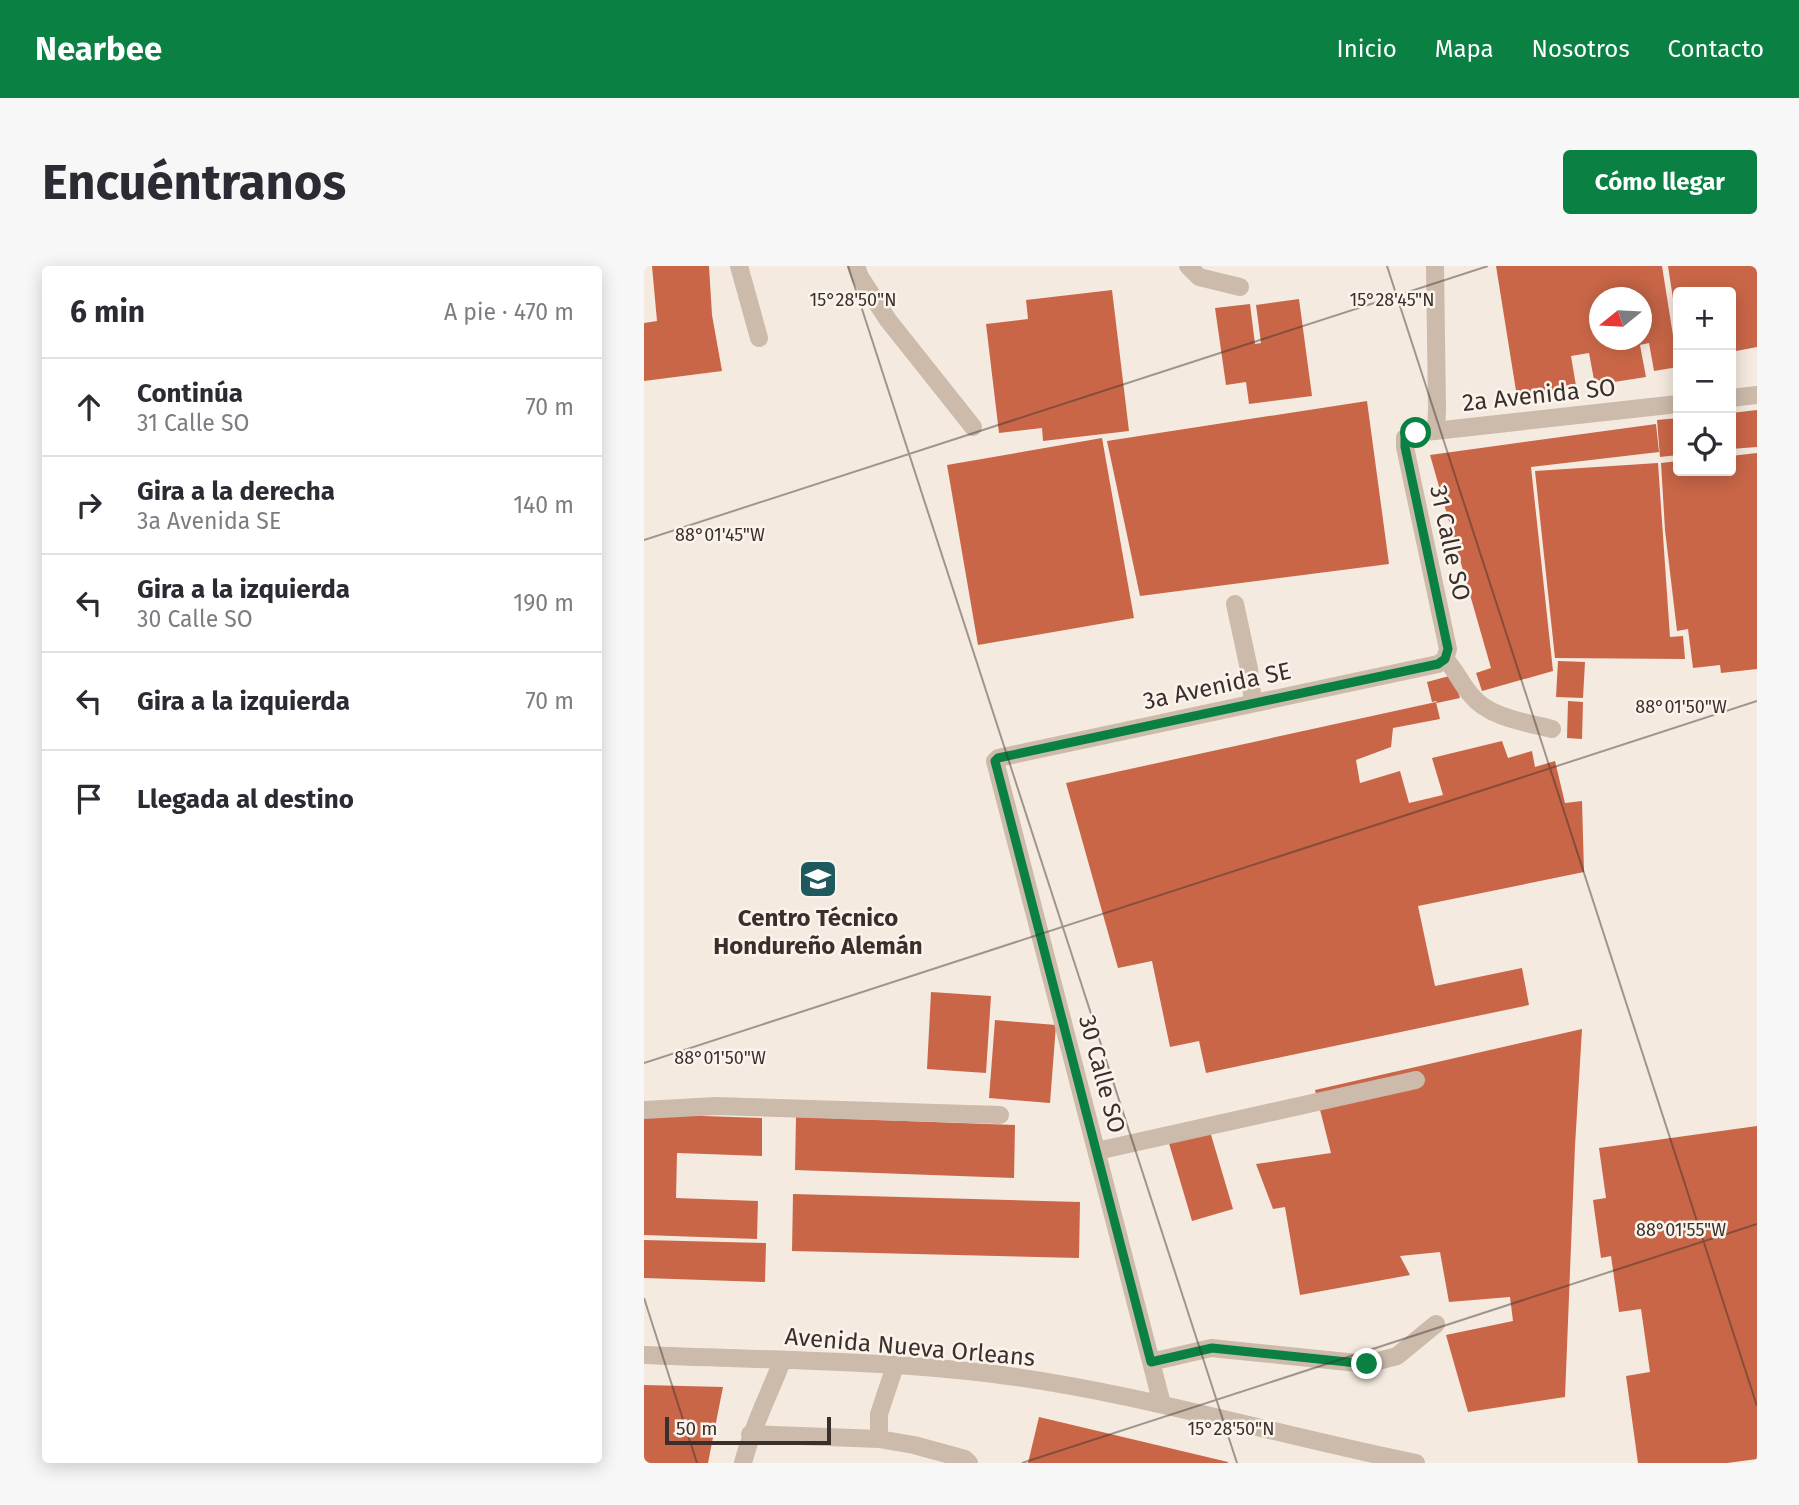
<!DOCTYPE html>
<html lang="es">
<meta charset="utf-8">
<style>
:root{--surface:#fff;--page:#f7f7f7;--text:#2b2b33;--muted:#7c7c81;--line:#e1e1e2;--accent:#0b8043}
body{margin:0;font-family:"Fira Sans",sans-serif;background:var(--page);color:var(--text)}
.controls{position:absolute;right:21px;top:21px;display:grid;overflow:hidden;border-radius:7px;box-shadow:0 4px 18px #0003}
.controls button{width:63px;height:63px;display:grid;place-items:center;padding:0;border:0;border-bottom:2px solid var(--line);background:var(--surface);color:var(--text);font:35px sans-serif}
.compass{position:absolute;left:945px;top:21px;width:63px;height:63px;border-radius:50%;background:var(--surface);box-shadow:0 4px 18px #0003;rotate:252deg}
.scale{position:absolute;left:21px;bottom:18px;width:166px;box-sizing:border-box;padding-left:7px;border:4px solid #3a2f2a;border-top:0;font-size:19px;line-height:24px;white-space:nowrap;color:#3a2f2a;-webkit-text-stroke:5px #fbf4ec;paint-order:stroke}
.stop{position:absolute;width:21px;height:21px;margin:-16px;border:5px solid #0b8043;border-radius:50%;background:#fff}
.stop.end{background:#0b8043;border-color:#fff;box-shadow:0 2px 7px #0008}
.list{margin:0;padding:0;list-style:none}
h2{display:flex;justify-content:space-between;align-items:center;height:91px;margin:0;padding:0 28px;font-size:30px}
h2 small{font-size:23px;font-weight:400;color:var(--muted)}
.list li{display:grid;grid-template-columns:46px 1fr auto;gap:21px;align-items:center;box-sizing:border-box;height:98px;padding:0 28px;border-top:2px solid var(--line)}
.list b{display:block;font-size:26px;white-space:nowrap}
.list p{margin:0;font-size:23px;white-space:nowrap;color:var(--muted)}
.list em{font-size:23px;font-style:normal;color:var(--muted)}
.icon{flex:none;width:38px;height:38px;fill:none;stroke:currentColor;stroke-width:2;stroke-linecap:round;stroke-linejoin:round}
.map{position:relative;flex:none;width:1113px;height:1197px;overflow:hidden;border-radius:7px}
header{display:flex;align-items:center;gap:42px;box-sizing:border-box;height:98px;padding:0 35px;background:var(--accent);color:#fff}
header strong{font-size:33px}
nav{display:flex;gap:38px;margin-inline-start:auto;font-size:24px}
.intro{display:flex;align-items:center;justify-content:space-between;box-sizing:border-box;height:168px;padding:0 42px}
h1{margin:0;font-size:49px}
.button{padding:18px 32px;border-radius:7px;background:var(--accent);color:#fff;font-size:24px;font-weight:700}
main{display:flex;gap:42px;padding:0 42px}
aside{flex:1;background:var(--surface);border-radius:7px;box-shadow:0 4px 18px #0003}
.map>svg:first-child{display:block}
.building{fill:#c96648;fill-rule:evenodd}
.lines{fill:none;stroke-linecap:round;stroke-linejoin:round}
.minor{stroke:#ccbaaa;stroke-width:18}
.route{stroke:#0b8043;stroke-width:9}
.ticks{fill:none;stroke:#3a2f2a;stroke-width:2;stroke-opacity:0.45}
.labels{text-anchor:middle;stroke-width:5;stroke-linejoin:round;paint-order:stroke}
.street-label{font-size:24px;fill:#3a2f2a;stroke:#fbf4ec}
.poi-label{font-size:24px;font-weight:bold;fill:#3a2f2a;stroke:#fbf4ec}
.ticks-label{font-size:18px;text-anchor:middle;fill:#3a2f2a;stroke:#fbf4ec;stroke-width:5;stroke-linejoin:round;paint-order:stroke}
</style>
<header>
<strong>Nearbee</strong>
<nav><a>Inicio</a><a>Mapa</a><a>Nosotros</a><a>Contacto</a></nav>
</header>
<div class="intro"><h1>Encuéntranos</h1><a class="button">Cómo llegar</a></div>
<main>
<aside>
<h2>6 min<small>A pie · 470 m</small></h2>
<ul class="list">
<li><svg class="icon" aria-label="ahead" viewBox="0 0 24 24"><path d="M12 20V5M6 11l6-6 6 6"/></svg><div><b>Continúa</b><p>31 Calle SO</p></div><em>70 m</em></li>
<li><svg class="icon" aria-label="right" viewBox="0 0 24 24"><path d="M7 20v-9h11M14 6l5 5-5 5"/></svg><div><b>Gira a la derecha</b><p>3a Avenida SE</p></div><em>140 m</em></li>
<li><svg class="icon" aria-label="left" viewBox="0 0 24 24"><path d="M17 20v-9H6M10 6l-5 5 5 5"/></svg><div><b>Gira a la izquierda</b><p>30 Calle SO</p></div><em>190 m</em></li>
<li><svg class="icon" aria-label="left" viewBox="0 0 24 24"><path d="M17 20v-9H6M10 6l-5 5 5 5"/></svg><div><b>Gira a la izquierda</b></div><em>70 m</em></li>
<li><svg class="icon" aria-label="arrive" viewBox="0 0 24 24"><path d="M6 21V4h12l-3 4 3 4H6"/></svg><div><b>Llegada al destino</b></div></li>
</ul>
</aside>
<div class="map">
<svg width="1113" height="1197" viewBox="0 0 1113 1197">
<rect width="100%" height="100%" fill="#f4eadf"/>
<!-- building -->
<path class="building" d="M8,0H65L68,49L78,105L0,115V57L13,55Z
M852,0H1018L1034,101L1010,105L1005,77L996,79L1002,111L951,119L945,87L927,90L932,120L873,131ZM956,32H998V74H956Z
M1024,0H1113V81L1087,86V26H1034L1033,59Z
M468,24L485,165L399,175L398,162L355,167L342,58L384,53L382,34Z
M655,33L668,130L605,138L602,116L582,119L571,42L606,38L611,78L617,77L612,39Z
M723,135L745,298L496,330L463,175Z
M1113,144V181L1087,183V147Z
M1034,152V189L1016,191L1013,154Z
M1012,158L1015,186L887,201L909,405L838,425L832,407L847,402L786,189Z
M458,172L490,352L334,379L303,199Z
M1113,187V403L1077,407L1076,399L1049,402L1044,363L1033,365L1021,264L1017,197L1034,195V205H1087V190Z
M1014,197L1026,371L1039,370L1041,393L911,392L891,205Z
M914,395L941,396L939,432L912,431Z
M809,409L816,432L793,437L792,435L788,436L783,416Z
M924,435L939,436L938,473L923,472Z
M792,436L796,453L749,462L747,481L712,494L716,517L756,505L765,537L799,529L788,492L858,475L864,492L888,485L891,501L911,495L921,537L938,535L940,606L774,640L791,720L878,702L885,739L562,807L555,775L526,781L508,695L474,702L422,517Z
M287,726L347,730L342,807L283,803Z
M351,754L412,759L406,837L345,832Z
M938,763L931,880L921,1131L824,1146L802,1069L869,1055L866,1031L805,1036L796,986L756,990L766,1009L656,1029L641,941L629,943L612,898L687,887L671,824Z
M0,848L118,852V890L33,887L32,932L114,935L113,973L0,969Z
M152,851L371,859L370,912L151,904Z
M1113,860V1193L1083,1197H994L982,1110L1006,1106L997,1043L975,1046L967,990L957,992L949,934L962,932L955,882Z
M565,862L589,943L548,955L524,874Z
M149,928L436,936L435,992L148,985Z
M0,974L122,977L121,1016L0,1012Z
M0,1119L79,1121L64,1197H0Z
M395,1151L584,1196V1197H384Z"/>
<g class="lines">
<!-- minor -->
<path class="minor" d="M95,0L115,72
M212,0L216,11L244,54L329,161
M544,0L555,11L596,21
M791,0L793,143L792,165
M1087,132L1113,129
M591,338L605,403L609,437
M801,393L804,383L761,181V172L772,167L1034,138
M801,393C812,404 817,418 827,429C845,452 881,456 908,463
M0,844L72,840L356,849
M453,885L772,814
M0,1089C116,1094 235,1094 350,1108C493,1126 631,1169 772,1197
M507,1096L567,1082L723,1098L753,1090L792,1058
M251,1100L235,1148V1173L270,1179L321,1193L325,1197
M518,1138L351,495L354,492L794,398L801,393
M106,1168L235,1173
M99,1197C108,1161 125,1129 138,1095"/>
</g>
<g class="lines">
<!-- route -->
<path class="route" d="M723,1098L568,1082L507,1096L351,495L354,492L794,398L801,393L804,383L761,181V172L772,167"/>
</g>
<!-- ticks -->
<path class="ticks" d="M204,0L593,1197M743,0L1113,1140M0,274L844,0M0,797L1113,435M0,1032L53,1197M378,1197L1113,958"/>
<!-- icons -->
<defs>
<symbol id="school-square" viewBox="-11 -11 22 22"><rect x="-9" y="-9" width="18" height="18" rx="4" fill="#1e595d" stroke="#fbf4ec"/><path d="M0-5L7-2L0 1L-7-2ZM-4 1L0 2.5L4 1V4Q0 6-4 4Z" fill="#fff"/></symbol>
</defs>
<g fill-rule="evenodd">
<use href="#school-square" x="152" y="591" width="44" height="44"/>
</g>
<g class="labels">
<!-- street labels -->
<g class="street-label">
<text transform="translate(895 129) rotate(-6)" y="8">2a Avenida SO</text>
<text transform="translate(806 277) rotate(78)" y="8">31 Calle SO</text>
<text transform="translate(573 420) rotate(-12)" y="8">3a Avenida SE</text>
<text transform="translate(458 808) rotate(75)" y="8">30 Calle SO</text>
<text transform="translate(266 1081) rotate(5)" y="8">Avenida Nueva Orleans</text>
</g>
<!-- poi labels -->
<g class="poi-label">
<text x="174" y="660">Centro Técnico<tspan x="174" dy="28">Hondureño Alemán</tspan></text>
</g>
</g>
<g class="ticks-label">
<text x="209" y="40">15°28'50"N</text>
<text x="748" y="40">15°28'45"N</text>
<text x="76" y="275">88°01'45"W</text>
<text x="1037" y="447">88°01'50"W</text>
<text x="76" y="798">88°01'50"W</text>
<text x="1037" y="970">88°01'55"W</text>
<text x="587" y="1169">15°28'50"N</text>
</g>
</svg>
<div class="controls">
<button>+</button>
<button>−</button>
<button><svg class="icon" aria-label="locate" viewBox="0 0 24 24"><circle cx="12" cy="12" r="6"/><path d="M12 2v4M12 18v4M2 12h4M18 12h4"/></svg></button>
</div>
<svg class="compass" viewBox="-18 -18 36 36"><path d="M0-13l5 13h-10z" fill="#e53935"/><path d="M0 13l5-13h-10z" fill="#7c7c81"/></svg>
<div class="scale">50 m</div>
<div class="stop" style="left:772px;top:167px"></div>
<div class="stop end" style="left:723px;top:1098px"></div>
</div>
</main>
